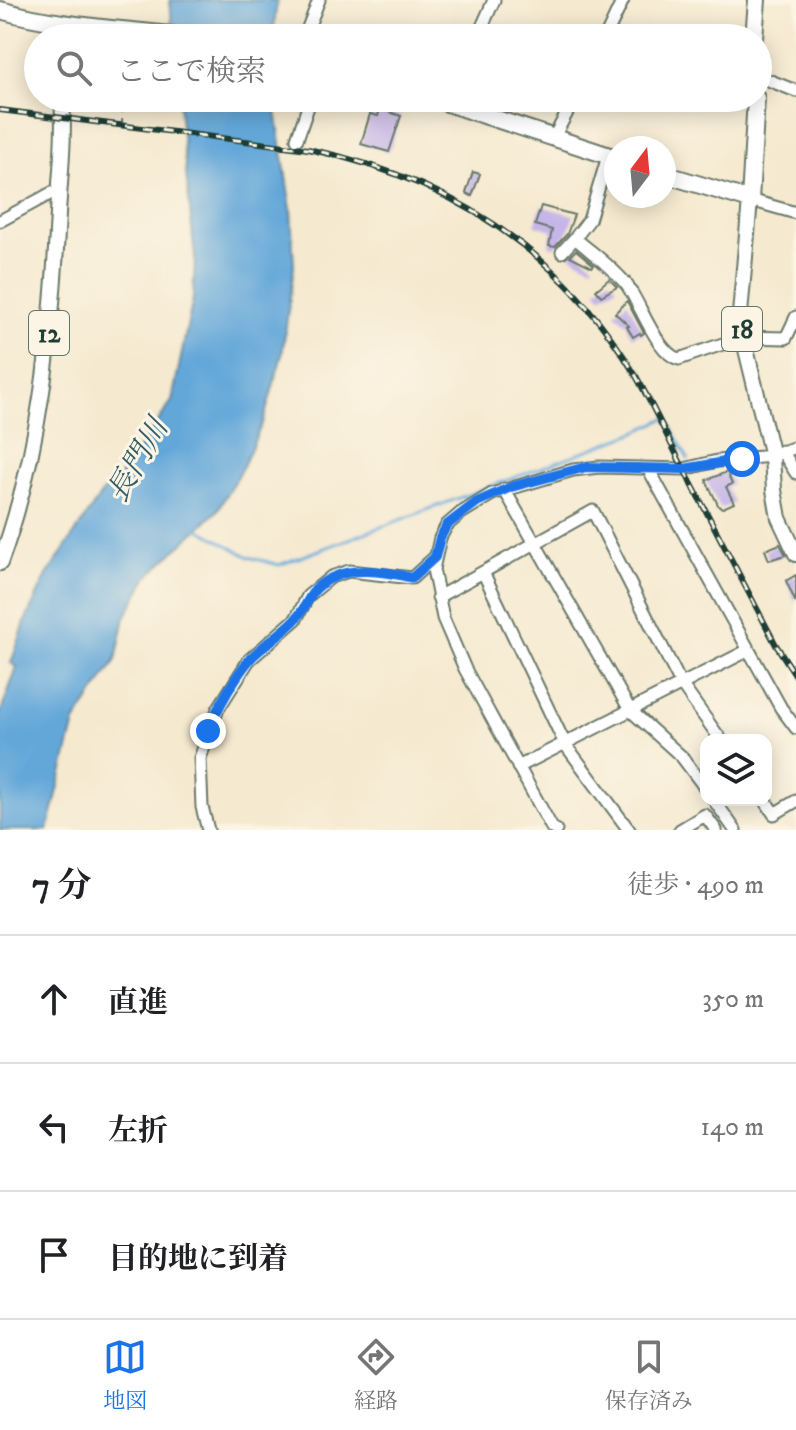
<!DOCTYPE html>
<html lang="ja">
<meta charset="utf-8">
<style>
:root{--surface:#fff;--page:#f6f6f6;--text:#202124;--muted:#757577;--line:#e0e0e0;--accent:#1a73e8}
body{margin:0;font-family:"IM FELL DW Pica","Noto Serif JP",serif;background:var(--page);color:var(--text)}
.controls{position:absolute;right:24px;bottom:24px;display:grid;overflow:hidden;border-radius:16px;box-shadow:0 4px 20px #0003}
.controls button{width:72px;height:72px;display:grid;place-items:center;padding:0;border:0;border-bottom:2px solid var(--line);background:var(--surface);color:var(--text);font:40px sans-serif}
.compass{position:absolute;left:604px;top:136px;width:72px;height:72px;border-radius:50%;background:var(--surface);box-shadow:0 4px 20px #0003;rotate:16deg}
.stop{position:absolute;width:24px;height:24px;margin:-18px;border:6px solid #1a73e8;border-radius:50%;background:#fff}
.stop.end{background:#1a73e8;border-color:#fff;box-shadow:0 2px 8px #0008}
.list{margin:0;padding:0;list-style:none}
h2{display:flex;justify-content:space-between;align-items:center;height:104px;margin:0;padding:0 32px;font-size:34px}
h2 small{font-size:26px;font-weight:400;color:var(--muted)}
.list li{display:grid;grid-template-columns:52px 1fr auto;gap:24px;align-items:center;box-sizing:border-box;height:128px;padding:0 32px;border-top:2px solid var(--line)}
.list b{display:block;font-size:30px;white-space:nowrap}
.list em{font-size:26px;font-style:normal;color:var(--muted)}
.icon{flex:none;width:44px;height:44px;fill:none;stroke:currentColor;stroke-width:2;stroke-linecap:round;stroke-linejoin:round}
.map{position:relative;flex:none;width:796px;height:830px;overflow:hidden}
.search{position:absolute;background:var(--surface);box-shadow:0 4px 20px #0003;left:24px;right:24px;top:24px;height:88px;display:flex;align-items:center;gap:20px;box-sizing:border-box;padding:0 28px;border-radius:44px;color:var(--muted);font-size:30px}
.sheet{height:488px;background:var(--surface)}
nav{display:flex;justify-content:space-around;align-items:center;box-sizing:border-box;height:112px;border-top:2px solid var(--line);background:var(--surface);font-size:22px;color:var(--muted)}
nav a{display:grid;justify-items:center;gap:4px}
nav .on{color:var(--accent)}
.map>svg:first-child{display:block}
.water{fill:#64a7d9;stroke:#427286;stroke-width:2}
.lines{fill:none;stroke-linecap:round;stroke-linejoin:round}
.stream{stroke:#64a7d9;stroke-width:3}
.building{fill:#c5b5e8}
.minor-casing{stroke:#6a796a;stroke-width:15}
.major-casing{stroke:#6a796a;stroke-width:18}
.highway-casing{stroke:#6a796a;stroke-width:20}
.path{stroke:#6a796a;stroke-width:2;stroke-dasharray:6 6;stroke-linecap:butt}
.minor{stroke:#fff;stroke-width:11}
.major{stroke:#fff;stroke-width:14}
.highway{stroke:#fff;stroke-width:16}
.rail-casing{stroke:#1f3d34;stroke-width:6}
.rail{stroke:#fcf5e5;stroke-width:3;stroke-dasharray:9;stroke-linecap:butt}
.route{stroke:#1a73e8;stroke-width:10}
.labels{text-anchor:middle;stroke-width:6;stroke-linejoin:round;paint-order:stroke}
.shield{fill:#fcf5e5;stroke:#617469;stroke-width:2}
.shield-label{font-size:26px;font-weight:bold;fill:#1f3d34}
.water-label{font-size:30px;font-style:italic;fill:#345d66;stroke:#fcf5e5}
</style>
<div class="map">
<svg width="796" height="830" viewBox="0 0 796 830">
<rect width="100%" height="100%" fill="#fcf5e5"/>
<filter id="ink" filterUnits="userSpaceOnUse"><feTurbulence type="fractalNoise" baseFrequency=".0125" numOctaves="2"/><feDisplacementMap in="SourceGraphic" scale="16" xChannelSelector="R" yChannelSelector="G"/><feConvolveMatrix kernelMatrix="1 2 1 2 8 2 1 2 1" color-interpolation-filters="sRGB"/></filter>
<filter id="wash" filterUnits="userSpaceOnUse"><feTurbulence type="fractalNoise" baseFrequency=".006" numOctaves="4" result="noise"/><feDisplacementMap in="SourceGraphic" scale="32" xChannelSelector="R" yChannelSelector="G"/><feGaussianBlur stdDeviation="1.8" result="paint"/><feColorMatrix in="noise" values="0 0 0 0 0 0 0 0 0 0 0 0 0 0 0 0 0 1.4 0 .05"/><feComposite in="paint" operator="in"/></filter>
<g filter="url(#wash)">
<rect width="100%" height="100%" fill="#f5e9cf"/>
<!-- water -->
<path class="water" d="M170,0H277L273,38H173Z
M178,98H274L291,209L294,267L282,355L264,419L244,464L217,511L148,576L125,617L116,660L75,722L48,830H0V714L17,667L11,663L27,617L47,575L104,490L111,489L172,401L193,298L195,258Z"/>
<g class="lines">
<!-- stream -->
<path class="stream" d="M197,528L249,557L279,565L634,433L666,418L688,459"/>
</g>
<g id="blocks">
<!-- building -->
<path class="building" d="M380,109L401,116L389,152L361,144L370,114L378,116Z
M473,172L480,174L472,196L466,193Z
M541,206L574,215L567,234L555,247L549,246L552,230L535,225Z
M576,250L594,265L592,267L570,256Z
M609,279L617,287L601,296L596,290Z
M627,301L644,333L641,335L640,333L633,337L627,327L629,326L615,313Z
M727,472L732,484L726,487L734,503L723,508L719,507L706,480Z
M780,544L786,555L769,560L765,550Z
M796,575V603L786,581Z"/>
</g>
</g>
<g filter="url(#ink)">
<use href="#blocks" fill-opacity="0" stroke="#6a796a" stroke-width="2"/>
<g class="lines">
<defs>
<path id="minor" d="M304,38L319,0
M477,38L494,0
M605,38L623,0
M758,76L796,91
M554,137L575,98
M297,139L311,98
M608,156L589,220L575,238C592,253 611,266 626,284C640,302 657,354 679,359L743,337L786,338L796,317
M750,200L796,213
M0,221L59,189
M562,252L575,238
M782,451L796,473
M649,470L781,708L796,728
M504,489L630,710L682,757L706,789
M483,572L565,744L629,830
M438,597L593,511L681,684L721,740
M518,767L749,650
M714,800L735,830
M765,800L774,814L796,801
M208,830L202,807L200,758L218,709L249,660L296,619L308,596L331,577L349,571L412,578L435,557
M556,830L552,828L465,669L443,618L433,569L440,538L447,525L461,513L492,494L573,470L599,467L684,469L717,461L772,456L796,447
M680,830L705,815L716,830"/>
<path id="major" d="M750,200L740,314L743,337L772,456L774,490L779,518L796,554
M0,563C41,451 52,332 58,214C60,176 65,137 62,98"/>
<path id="highway" d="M0,10C63,28 130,29 195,38
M754,38L757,0
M432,98L616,158
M664,174L750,200L756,98"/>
</defs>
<!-- minor casing -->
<use href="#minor" class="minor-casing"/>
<!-- major casing -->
<use href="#major" class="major-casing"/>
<!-- highway casing -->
<use href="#highway" class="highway-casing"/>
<!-- path -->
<path class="path" d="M122,125L123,98"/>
<!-- minor -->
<use href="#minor" class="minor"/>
<!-- major -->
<use href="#major" class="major"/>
<!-- highway -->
<use href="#highway" class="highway"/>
<defs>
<path id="rail" d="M0,110L308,149C449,178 561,250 636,376C654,408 669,441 686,473C716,530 746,588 776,645L796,676"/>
</defs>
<!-- rail casing -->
<use href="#rail" class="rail-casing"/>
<!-- rail -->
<use href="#rail" class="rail"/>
</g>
</g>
<g class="lines" filter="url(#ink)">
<!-- route -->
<path class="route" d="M208,731C217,709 236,674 252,657C265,644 281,634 294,621C310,605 307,588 334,577C356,567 389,572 412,578L435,557L440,538L447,525L477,502L511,487L586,467L684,469L742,459"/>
</g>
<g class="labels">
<!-- shield labels -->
<g class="shield">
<rect x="722" y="307" width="40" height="44" rx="6"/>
<rect x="29" y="311" width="40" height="44" rx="6"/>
</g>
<g class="shield-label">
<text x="742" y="338">18</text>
<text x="49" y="342">12</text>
</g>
<!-- water labels -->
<g class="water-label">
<text transform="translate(137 460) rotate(-60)" y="10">長門川</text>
</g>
</g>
</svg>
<div class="controls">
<button><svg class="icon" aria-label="layers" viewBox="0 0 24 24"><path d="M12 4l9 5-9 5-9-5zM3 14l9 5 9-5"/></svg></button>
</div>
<svg class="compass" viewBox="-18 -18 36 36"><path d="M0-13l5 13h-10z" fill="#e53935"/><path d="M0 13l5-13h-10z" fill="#757577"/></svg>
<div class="stop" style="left:742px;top:459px"></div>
<div class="stop end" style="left:208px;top:731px"></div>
<div class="search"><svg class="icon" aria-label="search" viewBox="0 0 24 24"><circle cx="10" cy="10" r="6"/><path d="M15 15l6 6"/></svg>ここで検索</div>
</div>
<section class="sheet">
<h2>7 分<small>徒歩 · 490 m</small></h2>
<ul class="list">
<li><svg class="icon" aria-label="ahead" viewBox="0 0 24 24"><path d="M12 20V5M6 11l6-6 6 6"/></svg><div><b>直進</b></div><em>350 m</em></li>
<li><svg class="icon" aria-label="left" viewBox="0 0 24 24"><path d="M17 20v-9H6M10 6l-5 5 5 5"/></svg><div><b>左折</b></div><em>140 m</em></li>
<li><svg class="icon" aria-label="arrive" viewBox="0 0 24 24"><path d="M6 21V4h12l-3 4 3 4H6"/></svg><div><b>目的地に到着</b></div></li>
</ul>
</section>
<nav>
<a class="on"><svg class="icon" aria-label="map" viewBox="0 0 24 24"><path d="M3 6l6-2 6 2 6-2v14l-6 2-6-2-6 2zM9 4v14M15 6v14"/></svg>地図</a>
<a><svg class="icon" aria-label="directions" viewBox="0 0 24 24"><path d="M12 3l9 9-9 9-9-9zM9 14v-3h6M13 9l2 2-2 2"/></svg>経路</a>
<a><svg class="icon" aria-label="saved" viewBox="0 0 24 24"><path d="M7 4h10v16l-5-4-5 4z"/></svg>保存済み</a>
</nav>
